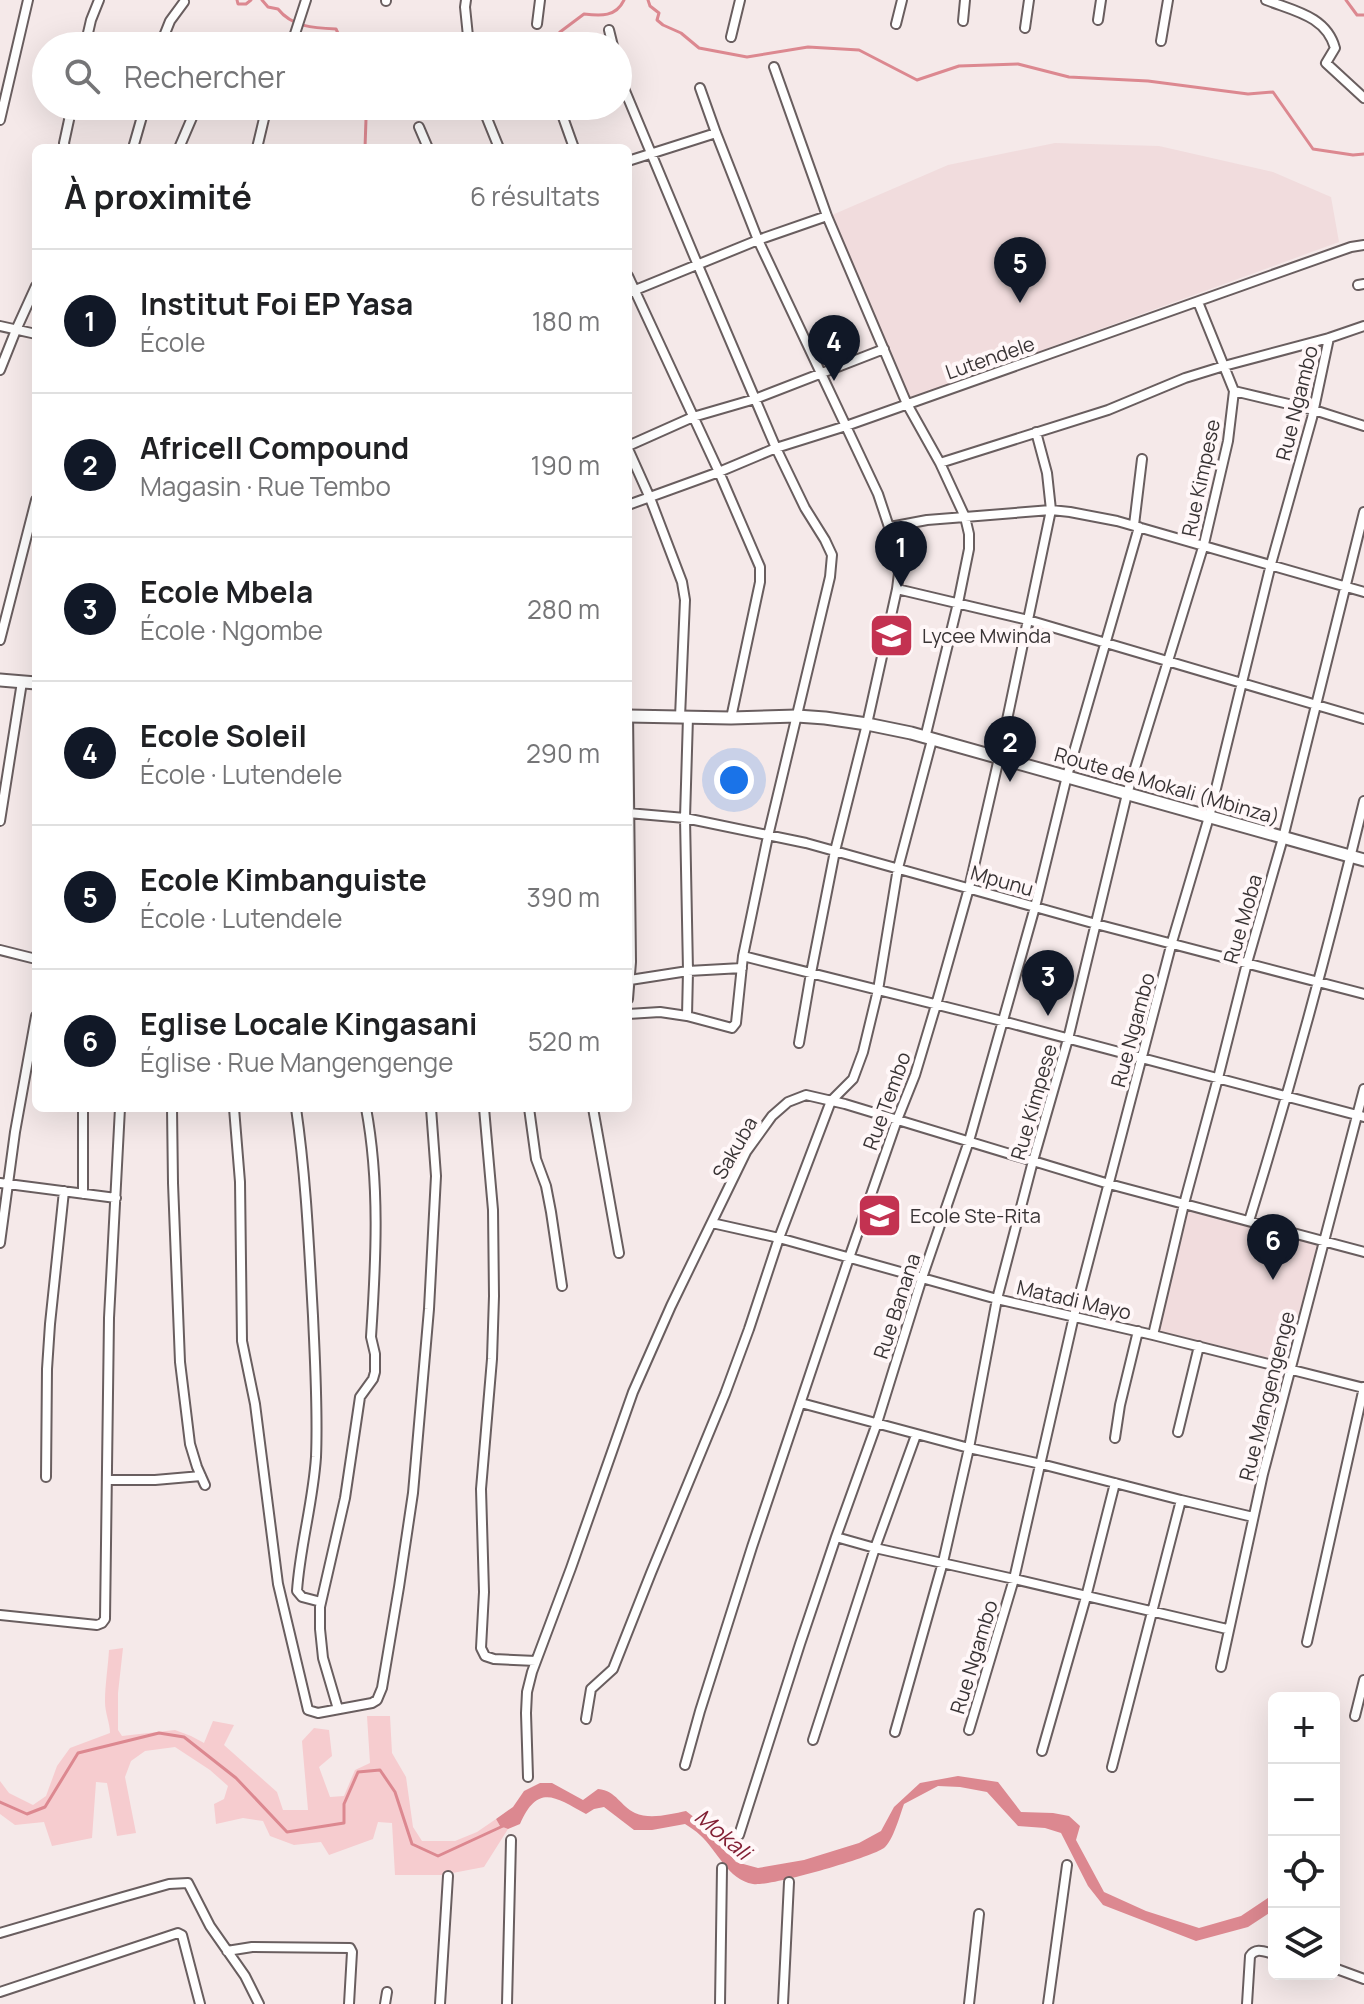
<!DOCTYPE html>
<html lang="fr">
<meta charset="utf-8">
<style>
:root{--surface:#fff;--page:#f2f2f2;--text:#202124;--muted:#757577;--line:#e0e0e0;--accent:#111827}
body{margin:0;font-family:Manrope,sans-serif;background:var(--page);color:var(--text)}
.controls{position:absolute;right:24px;bottom:24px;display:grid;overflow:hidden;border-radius:12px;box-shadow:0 8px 32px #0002}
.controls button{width:72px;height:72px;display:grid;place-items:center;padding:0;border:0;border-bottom:2px solid var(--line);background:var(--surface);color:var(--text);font:40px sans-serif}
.you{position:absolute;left:734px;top:780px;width:28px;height:28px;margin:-20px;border:6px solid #fff;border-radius:50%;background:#1a73e8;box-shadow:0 0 0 12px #1a73e833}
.badge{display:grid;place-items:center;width:52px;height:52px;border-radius:50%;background:var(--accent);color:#fff;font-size:26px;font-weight:700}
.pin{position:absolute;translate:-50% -66px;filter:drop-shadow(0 2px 4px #0008)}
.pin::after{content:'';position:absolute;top:42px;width:28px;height:24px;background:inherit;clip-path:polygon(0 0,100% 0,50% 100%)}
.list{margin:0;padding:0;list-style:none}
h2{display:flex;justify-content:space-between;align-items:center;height:104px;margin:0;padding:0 32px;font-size:34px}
h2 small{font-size:26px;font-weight:400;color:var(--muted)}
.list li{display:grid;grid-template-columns:52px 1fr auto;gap:24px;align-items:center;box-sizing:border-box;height:144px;padding:0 32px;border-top:2px solid var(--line)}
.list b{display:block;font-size:30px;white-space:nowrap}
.list p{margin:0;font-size:26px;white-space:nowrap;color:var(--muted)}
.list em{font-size:26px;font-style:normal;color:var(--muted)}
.icon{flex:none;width:44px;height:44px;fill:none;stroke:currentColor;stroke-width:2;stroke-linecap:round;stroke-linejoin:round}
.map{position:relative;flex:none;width:1364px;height:2004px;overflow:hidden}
.search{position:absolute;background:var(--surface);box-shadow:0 8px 32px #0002;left:32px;top:32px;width:600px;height:88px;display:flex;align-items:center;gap:20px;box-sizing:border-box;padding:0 28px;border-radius:44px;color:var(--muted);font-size:30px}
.panel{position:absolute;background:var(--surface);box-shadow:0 8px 32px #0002;left:32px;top:144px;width:600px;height:968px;border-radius:12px}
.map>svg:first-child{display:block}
.built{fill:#f1dcdd}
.green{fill:#f6cccf}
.water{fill:#dc8890}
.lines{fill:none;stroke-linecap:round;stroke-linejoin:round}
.stream{stroke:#dc8890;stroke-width:3}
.minor-casing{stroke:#695e5f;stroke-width:12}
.tertiary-casing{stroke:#695e5f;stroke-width:15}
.minor{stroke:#fff;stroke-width:8}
.tertiary{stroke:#fff;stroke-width:11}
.labels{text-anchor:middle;stroke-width:8;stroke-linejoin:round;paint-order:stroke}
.street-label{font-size:20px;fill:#393435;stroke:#fff7f8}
.poi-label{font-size:20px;fill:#393435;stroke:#fff7f8;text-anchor:start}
.water-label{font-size:22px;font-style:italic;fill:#821f34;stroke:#fff7f8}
</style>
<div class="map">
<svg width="1364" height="2004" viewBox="0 0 1364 2004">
<rect width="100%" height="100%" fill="#f5e9e9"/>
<!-- built -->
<path class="built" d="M1055,143L1159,146L1273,172L1331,197L1339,242L908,399L832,215L948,165Z
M1187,1207L1319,1243L1285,1362L1156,1330Z"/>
<!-- green -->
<path class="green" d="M123,1648L118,1693V1730L122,1736L175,1730L191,1736L204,1743L213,1721L234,1725L224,1745L277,1792L283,1810H308L302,1741L314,1728L329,1730L332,1756L319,1767L330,1797L344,1796L355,1770L370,1763L367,1716H390L392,1753L406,1777L413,1827L422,1841H455L477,1832L496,1819L500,1826L508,1829L484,1867L442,1875H395L392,1823L378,1822L373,1839L329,1855L321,1842L294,1845L270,1836L263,1821L243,1818L216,1824L214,1804L224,1799L228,1786L210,1770L175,1747L145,1751L131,1761L125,1777L136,1833L117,1836L107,1783L96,1782L92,1838L52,1846L44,1822L15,1825L0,1814V1781L9,1793L33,1805L46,1796L57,1766L70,1748L110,1733C110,1723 105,1713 105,1702C105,1685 108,1667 109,1650Z"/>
<!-- water -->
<path class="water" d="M958,1776L998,1782L1021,1812L1053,1813L1069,1816L1080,1826L1076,1840L1104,1892L1146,1911L1199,1928L1241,1916L1274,1894V1910L1248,1927L1196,1941L1103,1905L1088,1886L1061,1833L1045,1828L1018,1826L987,1792L960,1787L938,1786L904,1804C900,1815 893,1841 884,1848C870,1858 769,1887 753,1884C728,1880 717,1850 700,1835C696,1831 690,1827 685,1824L652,1830H634L604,1807L594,1809L586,1814C555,1797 538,1783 520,1824L508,1829L500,1826L496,1819L513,1807L524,1791L540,1783H552L583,1800L598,1789C617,1791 620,1806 635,1813C650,1820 671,1814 686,1811L709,1829L736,1862L758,1868L804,1860L859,1843L881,1831L894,1807L920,1783Z"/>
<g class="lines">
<!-- stream -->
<path class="stream" d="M237,0L238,4H246L251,0
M262,0L268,7L278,9C292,27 314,28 336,29L343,44L353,45L360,43L363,46
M648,0L650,6L659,13L657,20L663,25L681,33L699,48L747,57L808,47L859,50L917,80L959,66L1018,64L1069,77L1148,81L1248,94L1273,92L1313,149L1353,155L1364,154
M1346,0L1357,15H1364
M549,46L560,32L584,14C601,16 616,17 624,0
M362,106L366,119L365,148
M0,1802L27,1814L45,1807L78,1753L159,1733L184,1737L236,1778L287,1832L344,1823V1804L358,1772L380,1770L395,1792L412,1844L438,1856L503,1826"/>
<defs>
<path id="minor" d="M466,0L465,7L469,46
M1266,0C1294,11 1326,16 1335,48L1326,63L1364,98
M386,1V0
M1098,20L1101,0
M963,21L965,0
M537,24L540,0
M896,24L902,0
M1025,28L1029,0
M609,30L613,46
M731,37L740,0
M1161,41L1168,0
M85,46L91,20L99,0
M160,46L170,21L184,2
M291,46L306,0
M618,65L623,86L697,263L776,448L805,508L825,540L832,555L830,577L768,836L743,956L736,1023L732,1028L687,1016L660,1012L628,1014
M774,67L827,216L907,404L940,463L965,517L969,534V549L958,603L925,738
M700,88L716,133L758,240L878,494L899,557V573L897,589L867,724L835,851L811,973L799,1043
M482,106L499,148
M559,106L574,148
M0,120L28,0
M419,127L428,148
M65,148L64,143L72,106
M133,148L145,106
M179,148L197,106
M257,148L267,106
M628,161L716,133
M628,276L719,472L760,567V582L731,718
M1358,285L1364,284
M628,293L758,240L827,216
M0,326L36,334
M0,370L16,330L36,286
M1234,391L1314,410L1364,426
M628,446L693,417L755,399L884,349
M628,449L650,498L682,582L685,600L680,717
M940,463L1108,410L1185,378L1224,366L1329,338L1364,326
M628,505L719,472L776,448L846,426L1351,247L1364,245
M1134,525L1142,459
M890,527L927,520L965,517L1051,510L1070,512L1117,521L1364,592
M897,589L1028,620L1364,719
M0,640L36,500
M628,713L631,962L628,999
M628,813L685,818L806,843L1096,924L1364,994
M0,821L22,682
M0,950L36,959
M743,956L1002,1021L1364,1117
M630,980L688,971L742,968
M687,1016L688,971L685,818L688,717
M172,1108L173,1183L180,1362L190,1444L197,1467L205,1485
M234,1108L240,1182L242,1341L255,1404L278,1584L308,1710L318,1713L372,1703L377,1700L382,1688L399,1587L413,1493L429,1309L436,1176L431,1108
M296,1108C306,1177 309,1247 313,1316C315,1363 318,1410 316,1457C313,1503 300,1546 297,1591L302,1597L321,1602
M484,1108L493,1210L494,1296L492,1359L481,1489L484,1592L481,1648L485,1656L494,1659L536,1661
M529,1108L536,1159L546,1186L551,1212L562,1286
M593,1108L619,1253
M0,1183L116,1198
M83,1194V1108
M1249,1221C1292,1082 1330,942 1364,801
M712,1223L779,1238L997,1299L1153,1335L1364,1388
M0,1243L15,1132L36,1016
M1153,1335L1184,1204L1218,1078L1247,963L1283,838L1364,512
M801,1403L969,1448L1041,1464L1181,1500L1112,1767
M1178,1432L1199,1346
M1115,1438L1120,1405L1138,1331
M46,1477L47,1369L50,1324L64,1191
M107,1480H155L201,1476
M1181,1500L1253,1517
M836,1537L875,1548L1014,1579L1227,1629
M0,1615L97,1625L102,1623L105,1619L109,1318L120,1108
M1307,1642L1364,1387
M1221,1667L1263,1474L1364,1089
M338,1709L323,1658L320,1629V1607L345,1498L360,1397L373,1379L375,1372V1354L371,1337C376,1261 380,1183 366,1108
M1355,1716L1364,1680
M586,1719L591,1689L613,1669L651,1573L725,1394L749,1329L779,1238L831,1101L853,1079L863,1052L878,990L898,868L932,740
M969,1730L1014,1579L1074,1316L1172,942L1209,817L1271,564L1312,418L1329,338
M895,1732L943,1562L969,1448L997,1299L1033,1161L1068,1039L1127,794L1204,544L1228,441L1234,391L1198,302
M813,1740L875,1548L916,1435
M1042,1751L1086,1597L1115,1483
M685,1765L700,1711L752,1547L849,1258L897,1120L915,1075L936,1005L969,888L999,758L1051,510L1047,473L1036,432
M528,1777L526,1713L527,1692L532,1672L571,1568L633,1392L671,1306L746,1152L772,1116L788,1102L806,1095L845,1104L1109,1184L1364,1252
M739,1835L800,1644L836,1537L877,1423L922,1278L969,1141L1035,907L1067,776L1139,527
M0,1933L123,1897L169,1884L188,1883L210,1926L245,1976L259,2004
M227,1951L252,1947L350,1948L352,1952L349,2004
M1334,1968L1364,1979
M0,1992L178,1933L182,1935L200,2004
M385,2004L387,1992
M440,2004L448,1876
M507,2004L511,1840
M720,2004L722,1868
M783,2004L789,1882
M969,2004L979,1914
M1048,2004L1067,1865
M1247,2004L1250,1956C1256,1947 1265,1952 1274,1954"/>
<path id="tertiary" d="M0,680L36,683
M628,716L731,718L797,716L825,718L867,724L911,733L1364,860"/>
</defs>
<!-- minor casing -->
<use href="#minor" class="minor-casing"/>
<!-- tertiary casing -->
<use href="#tertiary" class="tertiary-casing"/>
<!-- minor -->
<use href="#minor" class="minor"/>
<!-- tertiary -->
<use href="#tertiary" class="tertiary"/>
</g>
<!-- icons -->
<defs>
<symbol id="school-square" viewBox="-11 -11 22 22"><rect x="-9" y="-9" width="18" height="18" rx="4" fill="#c33251" stroke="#fff7f8"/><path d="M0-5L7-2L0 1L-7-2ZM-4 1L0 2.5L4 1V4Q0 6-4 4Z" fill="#fff"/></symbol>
</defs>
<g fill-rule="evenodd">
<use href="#school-square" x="866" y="610" width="51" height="51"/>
<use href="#school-square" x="854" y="1190" width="51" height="51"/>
</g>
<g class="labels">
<!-- street labels -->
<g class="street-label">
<text transform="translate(990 358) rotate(-19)" y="7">Lutendele</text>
<text transform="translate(1297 403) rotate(-76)" y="7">Rue Ngambo</text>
<text transform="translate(1201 478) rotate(-78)" y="7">Rue Kimpese</text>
<text transform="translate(1167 786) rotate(16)" y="7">Route de Mokali (Mbinza)</text>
<text transform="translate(1002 881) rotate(16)" y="7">Mpunu</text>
<text transform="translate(1243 919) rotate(-74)" y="7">Rue Moba</text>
<text transform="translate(1133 1030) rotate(-75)" y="7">Rue Ngambo</text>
<text transform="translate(887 1101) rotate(-70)" y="7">Rue Tembo</text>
<text transform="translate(1034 1102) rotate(-74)" y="7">Rue Kimpese</text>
<text transform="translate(735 1148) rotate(-60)" y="7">Sakuba</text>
<text transform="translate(1074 1300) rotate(13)" y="7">Matadi Mayo</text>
<text transform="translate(897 1306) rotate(-72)" y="7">Rue Banana</text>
<text transform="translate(1267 1396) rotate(-76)" y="7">Rue Mangengenge</text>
<text transform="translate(974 1657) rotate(-73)" y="7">Rue Ngambo</text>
</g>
<!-- poi labels -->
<g class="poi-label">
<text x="922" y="643">Lycee Mwinda</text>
<text x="910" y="1223">Ecole Ste-Rita</text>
</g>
<!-- water labels -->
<g class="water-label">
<text transform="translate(723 1834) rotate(40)" y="8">Mokali</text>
</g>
</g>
</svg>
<div class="controls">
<button>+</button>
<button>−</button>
<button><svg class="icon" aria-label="locate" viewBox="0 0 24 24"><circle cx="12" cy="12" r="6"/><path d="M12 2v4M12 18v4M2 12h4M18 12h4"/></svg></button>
<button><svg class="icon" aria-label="layers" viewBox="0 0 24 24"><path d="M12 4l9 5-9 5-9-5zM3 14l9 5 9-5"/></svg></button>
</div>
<div class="you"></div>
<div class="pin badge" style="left:901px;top:587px">1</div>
<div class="pin badge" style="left:1010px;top:782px">2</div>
<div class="pin badge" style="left:1048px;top:1016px">3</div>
<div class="pin badge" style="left:834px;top:381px">4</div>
<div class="pin badge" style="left:1020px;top:303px">5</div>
<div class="pin badge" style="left:1273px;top:1280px">6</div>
<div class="search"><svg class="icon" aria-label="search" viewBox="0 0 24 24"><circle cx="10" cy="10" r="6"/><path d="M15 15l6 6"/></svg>Rechercher</div>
<section class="panel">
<h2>À proximité<small>6 résultats</small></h2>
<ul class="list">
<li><span class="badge">1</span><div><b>Institut Foi EP Yasa</b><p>École</p></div><em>180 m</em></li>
<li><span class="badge">2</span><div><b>Africell Compound</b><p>Magasin · Rue Tembo</p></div><em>190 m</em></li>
<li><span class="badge">3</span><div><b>Ecole Mbela</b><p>École · Ngombe</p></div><em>280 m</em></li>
<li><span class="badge">4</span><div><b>Ecole Soleil</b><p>École · Lutendele</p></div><em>290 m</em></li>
<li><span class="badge">5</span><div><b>Ecole Kimbanguiste</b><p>École · Lutendele</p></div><em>390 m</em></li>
<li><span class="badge">6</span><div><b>Eglise Locale Kingasani</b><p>Église · Rue Mangengenge</p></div><em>520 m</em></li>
</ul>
</section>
</div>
